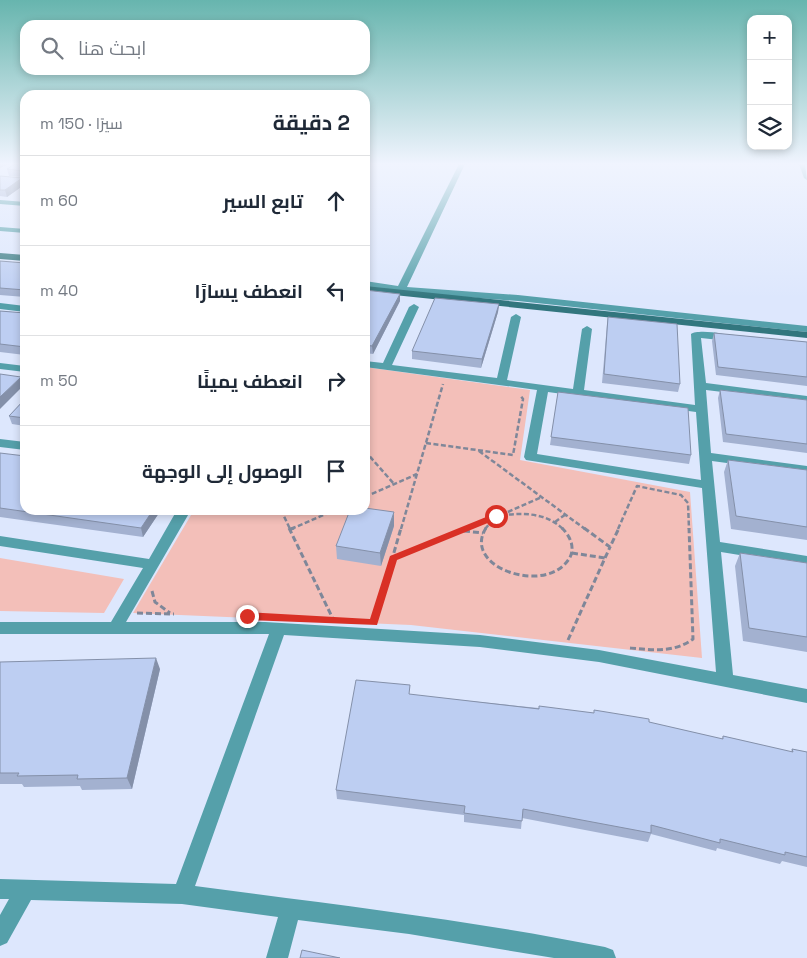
<!DOCTYPE html>
<html lang="ar">
<meta charset="utf-8">
<style>
:root{--surface:#fff;--page:#f2f2f3;--text:#1f2937;--muted:#747a83;--line:#e0e1e3}
body{margin:0;font-family:"Space Grotesk",Cairo,sans-serif;background:var(--page);color:var(--text);direction:rtl}
.controls{position:absolute;right:15px;top:15px;display:grid;overflow:hidden;border-radius:10px;box-shadow:0 2px 8px #0003}
.controls button{width:45px;height:45px;display:grid;place-items:center;padding:0;border:0;border-bottom:1px solid var(--line);background:var(--surface);color:var(--text);font:25px sans-serif}
.stop{position:absolute;width:15px;height:15px;margin:-11px;border:4px solid #d93025;border-radius:50%;background:#fff}
.stop.end{background:#d93025;border-color:#fff;box-shadow:0 1px 5px #0008}
.list{margin:0;padding:0;list-style:none}
h2{display:flex;justify-content:space-between;align-items:center;height:65px;margin:0;padding:0 20px;font-size:21px}
h2 small{font-size:16px;font-weight:400;color:var(--muted)}
.list li{display:grid;grid-template-columns:32px 1fr auto;gap:15px;align-items:center;box-sizing:border-box;height:90px;padding:0 20px;border-top:1px solid var(--line)}
.list b{display:block;font-size:19px;white-space:nowrap}
.list em{font-size:16px;font-style:normal;color:var(--muted)}
.icon{flex:none;width:28px;height:28px;fill:none;stroke:currentColor;stroke-width:2;stroke-linecap:round;stroke-linejoin:round}
.map{position:relative;flex:none;width:807px;height:958px;overflow:hidden;direction:ltr}
.search{position:absolute;background:var(--surface);box-shadow:0 2px 8px #0003;left:20px;top:20px;width:350px;height:55px;display:flex;align-items:center;gap:12px;box-sizing:border-box;padding:0 18px;border-radius:15px;color:var(--muted);font-size:19px}
.panel{position:absolute;background:var(--surface);box-shadow:0 2px 8px #0003;left:20px;top:90px;width:350px;height:425px;border-radius:15px;direction:rtl}
.map>svg:first-child{display:block}
.green{fill:#f3bfb9}
.lines{fill:none;stroke-linecap:round;stroke-linejoin:round}
.path-far1{stroke:#7f8799;stroke-width:2.5;stroke-dasharray:5 2.5;stroke-linecap:butt}
.path{stroke:#7f8799;stroke-width:3;stroke-dasharray:6 3;stroke-linecap:butt}
.street{fill:#55a0aa;fill-rule:evenodd}
.secondary{fill:#32767e;fill-rule:evenodd}
.wall{fill:#a3b1d0}
.shaded-wall{fill:#8490a9}
.building{fill:#bdcef2;stroke:#8490a9}
.route{fill:#d93025}
</style>
<div class="map">
<svg width="807" height="958" viewBox="0 0 807 958">
<rect width="100%" height="100%" fill="#dde7fd"/>
<!-- green -->
<path class="green" d="M365,367L530,390L520,460L690,492L702,658L411,625L133,613L194,510H365Z
M0,558L124,579L104,613L0,611Z"/>
<g class="lines">
<!-- path-far1 -->
<path class="path-far1" d="M426,443L513,455L523,399L520,395
M365,451L394,484
M479,451L585,529
M365,497L417,474
M281,510L290,529
M501,515L542,497
M555,522L566,514
M291,529L335,510
M401,529L443,384
M466,529L494,518
M485,529L496,516C520,513 544,511 563,529
M618,529L637,486L681,495L688,503L689,529"/>
<!-- path -->
<path class="path" d="M289,528L333,619
M486,528C461,567 545,596 569,559C576,548 570,536 562,528
M584,528L610,547L619,528
M291,529L294,528
M464,531L483,533
M572,553L605,558
M393,558L470,528
M152,591L155,602L170,613
M137,613L174,614
M374,622L401,528
M568,640L610,547
M630,648C652,650 674,653 693,639L689,528"/>
<!-- street -->
<path class="street" d="M459,164H465L407,287L518,295L807,326V332L518,301L401,292L365,287V281L398,286Z
M799,164H805L807,180L804,178Z
M0,200L25,202V206L0,204Z
M0,227L25,229V233L0,231Z
M0,303L25,306V312L0,309Z
M414,304L419,307L392,365L497,378L511,317L516,314L521,317L507,380L573,389L582,329L587,326L592,329L584,390L695,405L691,334C697,329 728,333 734,338L729,341L701,338L706,383L807,396V402L706,390L711,453L807,466V474L712,461L720,542L807,556V566L721,552L733,675L807,689V703L599,662L480,647L284,635L195,886C332,904 470,920 605,947L613,950L616,958H554L409,934L298,920L288,958H266L278,917L182,904L31,900L7,943L0,946V915L9,899H0V879L176,884L269,634H0V622H111L143,568L0,546V536L149,559L177,510H191L126,622H265L480,635L599,650L716,672L702,488L526,460L524,457L537,390L365,367V361L383,363L409,307ZM548,392L696,412L701,480L537,454Z
M0,363L25,366V372L0,369Z
M0,439L25,442V450L0,447Z"/>
<!-- secondary -->
<path class="secondary" d="M0,253L25,255V261L0,259Z
M365,286L807,332V338L365,292Z"/>
</g>
<!-- wall -->
<path class="wall" d="M25,164V177L9,176L7,169Z
M0,176L22,178L24,185L7,197L0,196Z
M0,261L25,263V297L0,295Z
M365,290L400,301L373,354L365,353Z
M499,304L498,312L481,368L412,359V351Z
M0,311L25,313V355L0,352Z
M608,317L680,384L678,392L602,383L607,324Z
M714,333L807,342V386L716,375L712,341Z
M720,390L807,400V453L723,442L718,398Z
M558,392L691,455L689,464L550,445Z
M25,399V426L12,424L9,416Z
M0,453L161,510L143,537L0,517Z
M728,460L807,470V540L731,529L724,472Z
M394,526L381,566L337,559L336,546Z
M740,553L807,563V652L743,641L735,566Z
M0,662L160,669L132,789L82,790L80,786L24,787L22,784H0Z
M410,695L539,708L594,713V710L722,739L723,736L791,752L792,749L807,752V867L782,861L780,864L717,848L716,851L651,834L648,842L522,818L521,829L464,822V815L337,799L336,790Z"/>
<!-- shaded-wall -->
<path class="shaded-wall" d="M0,164H8L0,168Z
M22,178L24,185L7,197L5,190Z
M400,294V301L373,354L372,346Z
M499,304L498,312L481,368L482,359Z
M21,377L24,385L0,409V397Z
M153,510H161L143,537L141,528Z
M394,512V526L381,566L380,553Z
M156,658L160,669L132,789L127,778Z"/>
<!-- building -->
<path class="building" d="M15,164H25V177L23,171L7,169Z
M0,176L22,178L5,190H0Z
M0,261L25,263V290L0,288Z
M365,290L400,294L372,346L365,345Z
M435,298L499,304L482,359L412,351Z
M0,311L25,313V347L0,344Z
M608,317L677,324L680,384L604,374Z
M714,333L807,342V377L718,367Z
M0,374L21,377L0,397Z
M720,390L807,400V444L726,434Z
M558,392L688,408L691,455L551,437Z
M25,399V418L9,416Z
M0,453L25,456V510H153L141,528L0,508Z
M728,460L807,470V527L736,516Z
M365,508L394,512L380,553L336,546L350,510H365Z
M740,553L807,563V637L749,628Z
M156,658L127,778L77,779L78,775L17,776L19,773H0V662Z
M356,680L410,685L409,694L539,709V706L594,713V710L649,719V722L723,739V736L793,752L792,749L807,752V857L785,852V855L720,839V843L651,825V833L523,809L522,821L464,813L465,806L336,790Z
M302,950L340,958H300Z"/>
<!-- sky -->
<linearGradient id="sky" x2="0" y2="1"><stop stop-color="#67b5ae"/><stop offset="0.55" stop-color="#f0f4fe"/><stop offset="1" stop-color="#f0f4fe" stop-opacity="0"/></linearGradient>
<rect width="807" height="298" fill="url(#sky)"/>
<!-- route -->
<path class="route" d="M496,513L500,514V518L397,560L377,625L247,620L242,616L247,612L370,619L390,556Z"/>
</svg>
<div class="controls">
<button>+</button>
<button>−</button>
<button><svg class="icon" aria-label="layers" viewBox="0 0 24 24"><path d="M12 4l9 5-9 5-9-5zM3 14l9 5 9-5"/></svg></button>
</div>
<div class="stop" style="left:496px;top:516px"></div>
<div class="stop end" style="left:247px;top:616px"></div>
<div class="search"><svg class="icon" aria-label="search" viewBox="0 0 24 24"><circle cx="10" cy="10" r="6"/><path d="M15 15l6 6"/></svg>ابحث هنا</div>
<section class="panel">
<h2>2 دقيقة<small>سيرًا · 150 m</small></h2>
<ul class="list">
<li><svg class="icon" aria-label="ahead" viewBox="0 0 24 24"><path d="M12 20V5M6 11l6-6 6 6"/></svg><div><b>تابع السير</b></div><em>60 m</em></li>
<li><svg class="icon" aria-label="left" viewBox="0 0 24 24"><path d="M17 20v-9H6M10 6l-5 5 5 5"/></svg><div><b>انعطف يسارًا</b></div><em>40 m</em></li>
<li><svg class="icon" aria-label="right" viewBox="0 0 24 24"><path d="M7 20v-9h11M14 6l5 5-5 5"/></svg><div><b>انعطف يمينًا</b></div><em>50 m</em></li>
<li><svg class="icon" aria-label="arrive" viewBox="0 0 24 24"><path d="M6 21V4h12l-3 4 3 4H6"/></svg><div><b>الوصول إلى الوجهة</b></div></li>
</ul>
</section>
</div>
